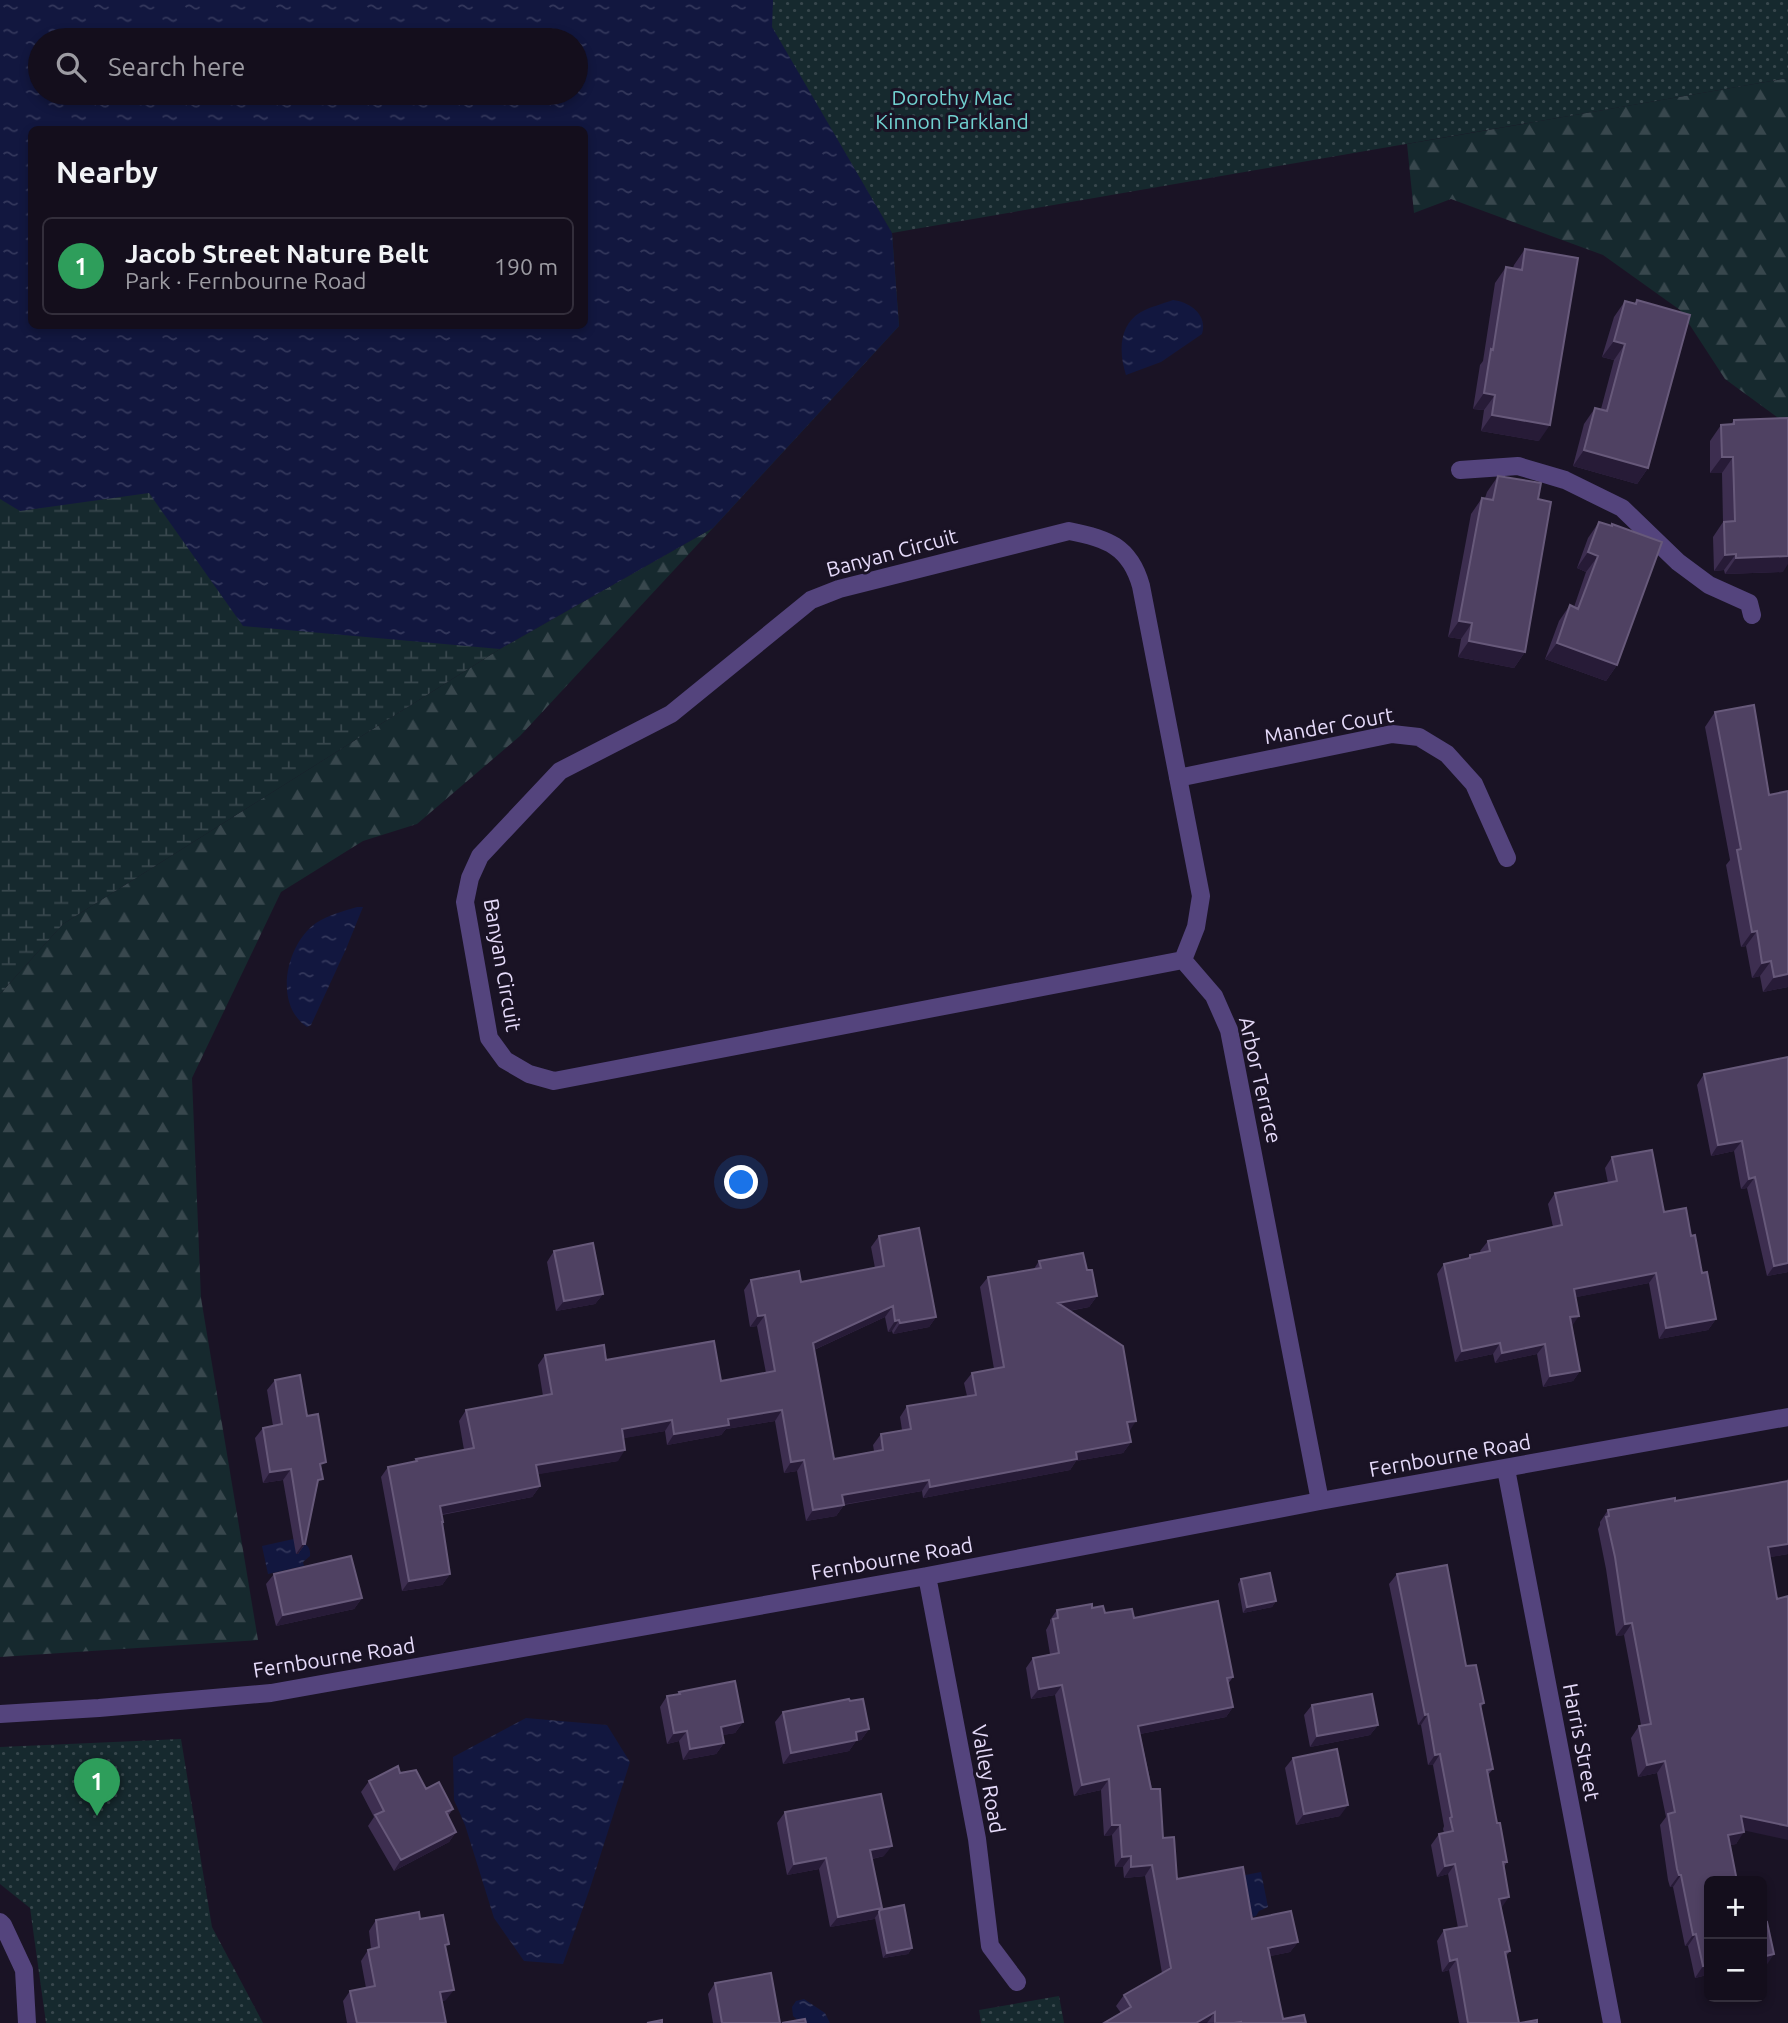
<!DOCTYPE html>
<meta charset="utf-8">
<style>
:root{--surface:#140e1c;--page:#211c29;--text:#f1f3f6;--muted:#9d9ca3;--line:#332e3b;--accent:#2563eb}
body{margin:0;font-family:Ubuntu,sans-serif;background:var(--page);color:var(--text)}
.controls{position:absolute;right:21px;bottom:21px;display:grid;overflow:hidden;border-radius:10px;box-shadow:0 4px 10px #0003}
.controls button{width:63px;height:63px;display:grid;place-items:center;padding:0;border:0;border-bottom:2px solid var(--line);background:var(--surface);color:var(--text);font:35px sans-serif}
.you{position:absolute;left:742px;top:1183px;width:24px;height:24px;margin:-18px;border:5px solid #fff;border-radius:50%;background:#1a73e8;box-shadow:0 0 0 10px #1a73e833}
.badge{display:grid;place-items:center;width:46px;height:46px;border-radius:50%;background:var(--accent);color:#fff;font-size:23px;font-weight:700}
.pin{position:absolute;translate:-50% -58px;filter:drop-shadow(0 2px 4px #0008)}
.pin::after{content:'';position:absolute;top:37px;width:24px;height:21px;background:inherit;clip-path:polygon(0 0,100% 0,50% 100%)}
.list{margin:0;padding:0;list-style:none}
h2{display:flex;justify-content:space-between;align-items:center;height:91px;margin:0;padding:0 28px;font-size:30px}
h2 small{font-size:23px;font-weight:400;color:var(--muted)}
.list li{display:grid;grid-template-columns:46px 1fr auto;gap:21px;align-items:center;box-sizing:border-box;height:98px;margin:0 14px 14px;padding:0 14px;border:2px solid var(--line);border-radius:10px}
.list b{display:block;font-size:26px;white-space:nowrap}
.list p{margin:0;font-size:23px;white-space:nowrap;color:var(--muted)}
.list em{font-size:23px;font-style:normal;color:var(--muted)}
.icon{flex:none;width:38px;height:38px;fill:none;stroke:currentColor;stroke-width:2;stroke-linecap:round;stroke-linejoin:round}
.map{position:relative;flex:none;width:1788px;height:2023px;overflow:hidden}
.search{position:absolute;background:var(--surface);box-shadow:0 4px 10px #0003;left:28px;top:28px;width:560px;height:77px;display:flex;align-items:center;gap:18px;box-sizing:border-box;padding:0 24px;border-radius:38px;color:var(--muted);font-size:26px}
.panel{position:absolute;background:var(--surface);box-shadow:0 4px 10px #0003;left:28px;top:126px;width:560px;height:203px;border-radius:10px}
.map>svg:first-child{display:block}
.forest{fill:url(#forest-firs)}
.wetland{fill:url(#wetland-marsh);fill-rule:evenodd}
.park{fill:url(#park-dots)}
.water{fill:url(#water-ripples);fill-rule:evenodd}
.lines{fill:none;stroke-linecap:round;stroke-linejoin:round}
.minor{stroke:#54447d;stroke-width:18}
.wall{fill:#3d2e50}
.shaded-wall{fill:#271b37}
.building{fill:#4f4162;stroke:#67597a;stroke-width:2}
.labels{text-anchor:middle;stroke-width:6;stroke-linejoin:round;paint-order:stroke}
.park-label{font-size:21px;fill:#71d1d0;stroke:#1a1325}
.street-label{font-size:21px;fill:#e6dbfa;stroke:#1a1325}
</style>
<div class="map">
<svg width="1788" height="2023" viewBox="0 0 1788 2023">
<defs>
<pattern id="forest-firs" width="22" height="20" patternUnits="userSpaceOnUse" patternTransform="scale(1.75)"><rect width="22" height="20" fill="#16292e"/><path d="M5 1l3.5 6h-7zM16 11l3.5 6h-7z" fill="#38474d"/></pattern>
<pattern id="wetland-marsh" width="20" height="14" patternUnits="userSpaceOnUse" patternTransform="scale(1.75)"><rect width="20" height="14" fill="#16292e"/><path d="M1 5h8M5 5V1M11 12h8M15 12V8" fill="none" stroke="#38474d"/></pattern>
<pattern id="park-dots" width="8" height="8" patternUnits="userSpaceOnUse" patternTransform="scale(1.75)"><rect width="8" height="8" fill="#16292e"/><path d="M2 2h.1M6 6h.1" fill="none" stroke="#38474d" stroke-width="1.8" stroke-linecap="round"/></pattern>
<pattern id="water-ripples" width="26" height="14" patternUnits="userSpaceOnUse" patternTransform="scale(1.75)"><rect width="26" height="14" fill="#12173f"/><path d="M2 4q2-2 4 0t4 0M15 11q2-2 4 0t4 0" fill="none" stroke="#34385c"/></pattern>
</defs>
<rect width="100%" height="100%" fill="#1a1325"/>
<!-- forest -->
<path class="forest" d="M1788,78V425L1725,379L1680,310L1603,255L1451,199L1414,213L1407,144Z
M713,528L520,736L417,824L363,841L281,892L192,1078L201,1298L258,1640L0,1657V994L63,924L500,649Z"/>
<!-- wetland -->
<path class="wetland" d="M0,0H773L772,27L892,233L899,326L713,528L500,649L63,924L0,994ZM40,40H576V93H40ZM32,130H584V326H32Z"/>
<!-- park -->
<path class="park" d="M773,0H1788V78L892,233L771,27Z
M181,1739L212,1927L263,2023H46L30,1908L0,1884V1747Z
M1059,1996L1064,2023H981L979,2010Z"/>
<!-- water -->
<path class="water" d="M0,0H773L772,27L892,233L899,326L713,528L500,649L243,626L149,493L20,511L0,499ZM576,40V93H40V40ZM32,130H584V326H32Z
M1173,300C1190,302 1208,315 1202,334L1161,362L1126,375C1119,354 1118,325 1141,312C1150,307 1162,304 1173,300Z
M357,907H363L346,949L311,1025L307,1027C273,1004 286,944 316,923C328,915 344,911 357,907Z
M298,1538C305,1544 311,1546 310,1556L303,1562L304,1566L268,1574L262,1546Z
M526,1718L607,1725L630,1762L590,1888L563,1964L524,1961L494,1918L465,1825L454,1800L453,1757Z
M1261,1872L1268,1907L1259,1911L1256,1916L1248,1918L1240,1876Z
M804,1999L825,2013L830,2023H801L793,2016L792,2007L796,2001Z"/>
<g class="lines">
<!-- minor -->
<path class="minor" d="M1460,470L1518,466L1565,480L1622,508L1678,562L1709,585L1749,603L1752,615
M1178,778L1392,734L1419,737L1447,754L1474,784L1507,858
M1183,960L554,1081L529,1074L505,1060L489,1038L465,902L470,878L480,856L560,771L671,714L811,600L839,589L1069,531C1106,538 1130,546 1141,586L1201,896L1196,927L1183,960L1214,996L1229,1030L1320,1501
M1506,1469L1612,2023
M927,1576L977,1839L990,1946L1017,1982
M0,1714L99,1708L271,1693L927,1576L1320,1501L1788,1417
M0,1922L3,1925L24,1970L27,2023"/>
</g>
<!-- wall -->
<path class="wall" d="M1525,249L1539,441L1481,431L1484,410L1473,409L1480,365L1483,361L1495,283L1506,267L1513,268L1514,265Z
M1637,300L1648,468L1637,484L1573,466L1584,424L1595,408L1601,409L1614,360L1602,357L1614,317L1625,301L1635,303Z
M1734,420L1783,572L1725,574L1724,570L1714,571L1713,537L1723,522L1722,473H1710V441L1721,425L1731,424Z
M1498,476L1538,499L1525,652L1514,668L1458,657L1461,639L1448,637L1471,514L1482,498H1485L1487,492Z
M1599,522L1611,526L1612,524L1617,665L1606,681L1545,659L1559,621L1570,605L1574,607L1586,572L1577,568L1588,538Z
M1715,712L1788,987L1763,992L1760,976L1752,978L1746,946L1741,947L1726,865L1730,860L1705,727Z
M1788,1057V1272L1767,1276L1747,1188L1741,1189L1734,1151L1711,1156L1697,1085L1704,1074Z
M1612,1157L1664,1212L1691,1236L1716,1319L1708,1330L1659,1339L1649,1283L1576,1297L1572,1326L1580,1371L1573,1381L1543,1387L1537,1354L1495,1363L1493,1354L1455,1362L1437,1274L1444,1264L1467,1259L1470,1255L1481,1253L1480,1251L1488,1241L1553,1227L1548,1204L1555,1193L1608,1183L1605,1168Z
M879,1236L936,1317L929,1327L893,1334L892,1331L888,1332L885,1317L814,1350L834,1459L874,1451L873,1445L881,1434L902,1430L900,1417L907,1406L967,1396L964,1383L972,1373L994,1369L980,1287L988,1277L1034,1269L1039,1261L1087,1270L1097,1296L1089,1307L1069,1311L1129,1432L1131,1442L1123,1453L1076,1461L1070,1470L923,1498L922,1491L844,1505L836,1516L806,1521L797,1471L784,1473L775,1421L726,1429L721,1435L667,1445L665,1431L623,1438L618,1461L537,1474L540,1486L532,1497L442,1515L443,1522L442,1524L450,1574L442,1585L402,1591L381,1477L388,1467L414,1462L416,1459L464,1450L459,1421L466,1410L543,1396L538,1365L545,1355L606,1360L721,1381L766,1373L757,1326L750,1327L744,1290L751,1280L801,1282L875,1268L871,1247Z
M554,1251L603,1294L595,1304L556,1311L547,1262Z
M275,1380L307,1416L321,1469L305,1544L298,1554H296L283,1480L263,1483L255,1438L263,1428L273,1426L267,1390Z
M1788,1478V1554L1770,1557L1744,1830L1736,1844L1730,1845L1709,1881L1708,1980L1707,1975L1695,1978L1688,1946H1685L1673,1887H1670L1668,1880L1660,1825L1666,1817L1657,1773L1638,1777L1631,1738L1639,1726L1641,1725L1624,1635L1616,1636L1606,1569L1598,1529L1600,1525V1522L1608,1510L1675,1501L1787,1481Z
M274,1574L362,1598L354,1609L276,1626L266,1584Z
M1397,1574L1466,1666L1484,1703L1481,1707L1493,1769L1488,1775L1497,1823L1507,1862L1504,1867L1502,1907L1501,1908L1510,1951L1506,1956L1519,2023H1459L1449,1970L1442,1972L1437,1941L1444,1930L1458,1928L1448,1874L1437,1877L1431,1845L1439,1834L1444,1833L1443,1829L1444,1826L1433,1765H1428L1421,1725H1418L1389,1584Z
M1241,1579L1276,1601L1272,1607L1243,1613L1238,1584Z
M1092,1608L1105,1613L1134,1618L1233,1677L1228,1684L1233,1707L1226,1717L1140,1734L1163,1838L1177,1879L1252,1919L1298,1942L1290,1952L1270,1956L1283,2019L1306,2023H1104L1121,2013L1116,2006L1124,1995L1162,1973L1145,1876L1124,1878L1123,1867H1115L1112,1835L1104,1836L1101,1790L1074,1796L1055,1695L1031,1699L1026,1668L1033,1658L1050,1654L1046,1630L1050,1623V1620L1057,1610Z
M679,1692L743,1722L735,1733L722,1735L724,1743L716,1754L683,1760L679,1741L667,1744L660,1707L667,1696L678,1694Z
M1312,1705L1378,1725L1370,1735L1310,1747L1304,1715Z
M783,1712L869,1729L861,1740L856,1741L849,1751L783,1764L775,1722Z
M1293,1758L1340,1816L1296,1825L1285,1768Z
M400,1773L426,1789L453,1809L448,1816L456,1832L449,1842L394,1871L368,1826L374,1817L361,1792L369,1781Z
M785,1812L884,1856L872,1859L880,1910L912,1948L908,1954L883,1958L875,1918L874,1919L830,1927L819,1869L787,1875L777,1823Z
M420,1919L446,1948V2000L442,2001L446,2023H347L343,2001L350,1991L366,1988L361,1961L368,1950L371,1949L369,1931L376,1920Z
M715,1983L780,2023H713L708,1994Z"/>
<!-- shaded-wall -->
<path class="shaded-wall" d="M1614,341L1625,344L1614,360L1602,357Z
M1484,393L1495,395L1484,410L1473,409Z
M1492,415L1550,425L1539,441L1481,431Z
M1584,450L1648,468L1637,484L1573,466Z
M1722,457H1733L1722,473H1710Z
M1588,552L1598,556L1586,572L1577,568Z
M1736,554L1724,570L1714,571L1725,555Z
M1788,556V564L1783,572L1725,574L1736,558Z
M1459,621L1472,623L1461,639L1448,637Z
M1469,641L1525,652L1514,668L1458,657Z
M1557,643L1617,665L1606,681L1545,659Z
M1757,931L1746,946L1741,947L1752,932Z
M1771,961L1760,976L1752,978L1762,963Z
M1788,974V987L1763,992L1774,977Z
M1742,1141L1734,1151L1711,1156L1718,1145Z
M1755,1177L1747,1188L1741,1189L1749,1179Z
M1788,1263V1272L1767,1276L1774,1266Z
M1656,1273L1649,1283L1567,1299L1574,1289Z
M603,1294L595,1304L556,1311L564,1301Z
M1097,1296L1089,1307L1050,1314L1058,1303Z
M893,1306L885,1317L805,1354L813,1343Z
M765,1315L757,1326L750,1327L758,1316Z
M1579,1316L1572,1326L1570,1317Z
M936,1317L929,1327L893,1334L900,1323Z
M1716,1319L1708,1330L1659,1339L1666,1328Z
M899,1320L892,1331L888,1332L895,1321Z
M1500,1343L1493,1354L1455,1362L1462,1351Z
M1545,1344L1537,1354L1495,1363L1502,1353Z
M1580,1371L1573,1381L1543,1387L1550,1376Z
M782,1410L775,1421L726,1429L721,1435L667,1445L674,1434L728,1419Z
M672,1420L665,1431L614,1440L622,1429Z
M1136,1421L1129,1432L1127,1422Z
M1131,1442L1123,1453L1076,1461L1070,1470L923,1498L930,1487L1076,1452Z
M625,1450L618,1461L528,1476L536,1465Z
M804,1460L797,1471L784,1473L791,1462Z
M291,1469L283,1480L263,1483L270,1472Z
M929,1480L922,1491L834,1506L842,1495Z
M540,1486L532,1497L433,1516L440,1506Z
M844,1505L836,1516L806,1521L813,1510Z
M303,1544H305L298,1554H296Z
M1788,1544V1554L1760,1559L1768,1547Z
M450,1574L442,1585L402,1591L409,1581Z
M362,1598L354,1609L276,1626L283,1615Z
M1276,1601L1272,1607L1243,1613L1247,1607Z
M1632,1623L1624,1635L1616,1636L1625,1624Z
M1062,1685L1055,1695L1031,1699L1039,1689Z
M1233,1707L1226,1717L1130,1736L1138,1726Z
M1428,1714L1421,1725H1418L1425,1715Z
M743,1722L735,1733L713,1737L721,1727Z
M1378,1725L1370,1735L1310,1747L1317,1736Z
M869,1729L861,1740L856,1741L849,1751L783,1764L791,1753L856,1732Z
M687,1731L679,1741L667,1744L674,1733Z
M724,1743L716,1754L683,1760L690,1749Z
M1440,1754L1433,1765H1428L1435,1755Z
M1665,1761L1657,1773L1638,1777L1647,1765Z
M1109,1779L1101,1790L1074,1796L1082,1785Z
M1348,1805L1340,1816L1296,1825L1304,1814Z
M1741,1816L1788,1826V1840L1733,1828Z
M1112,1825H1120L1112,1835L1104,1836Z
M456,1832L449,1842L394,1871L401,1860Z
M1744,1832L1736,1844L1720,1847L1728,1835Z
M892,1846L884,1856L862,1861L870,1850Z
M1131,1856L1123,1867H1115L1122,1857Z
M826,1858L819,1869L787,1875L794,1864Z
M1455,1864L1448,1874L1437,1877L1445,1866Z
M1152,1865L1145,1876L1124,1878L1131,1867Z
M1679,1875H1681L1673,1887H1670Z
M1509,1897L1502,1907L1492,1909L1499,1899Z
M882,1908L874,1919L830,1927L838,1917Z
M1696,1934L1688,1946H1685L1693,1935Z
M1298,1942L1290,1952L1261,1958L1268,1948Z
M912,1948L908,1954L883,1958L887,1953Z
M1774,1954L1766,1966L1762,1967V1957Z
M1457,1959L1449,1970L1442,1972L1450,1961Z
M1709,1965V1971L1707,1975L1695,1978L1703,1966Z
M454,1990L446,2000L433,2003L440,1992Z
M1215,2012L1207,2023H1196Z"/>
<!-- building -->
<path class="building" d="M1525,249L1578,258L1550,425L1492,415L1495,395L1484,393L1491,349L1493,350L1506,267L1522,270Z
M1637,300L1690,315L1648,468L1584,450L1595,408L1607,411L1625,344L1614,341L1625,301L1636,304Z
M1788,418V556L1736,558V554L1725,555L1724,522L1735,521L1733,457H1722L1721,425L1734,424V420Z
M1498,476L1541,483L1538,499L1551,502L1525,652L1469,641L1472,623L1459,621L1482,498L1493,500Z
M1599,522L1612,526V524L1662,542L1617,665L1557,643L1570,605L1578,609L1598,556L1588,552Z
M1754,705L1769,795L1788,791V974L1774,977L1771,961L1762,963L1757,931L1752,932L1737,850L1741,849L1715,712Z
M1788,1057V1263L1774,1266L1755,1177L1749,1179L1742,1141L1718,1145L1704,1074Z
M1652,1150L1664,1212L1686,1208L1691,1236L1695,1235L1702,1273L1707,1272L1716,1319L1666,1328L1656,1273L1574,1289L1579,1316L1570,1317L1580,1371L1550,1376L1545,1344L1502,1353L1500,1343L1462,1351L1444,1264L1470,1258V1255L1490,1251L1488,1241L1562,1225L1555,1193L1617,1181L1612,1157Z
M919,1228L936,1317L900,1323L899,1320L895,1321L893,1306L813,1343L834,1459L883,1450L881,1434L911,1429L907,1406L976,1395L972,1373L1004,1367L988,1277L1041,1268L1039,1261L1083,1253L1087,1270H1092L1097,1296L1058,1303L1123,1346L1136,1421L1127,1422L1131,1442L1076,1452L1077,1459L930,1487L929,1480L842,1495L844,1505L813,1510L804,1460L791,1462L782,1410L728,1419L729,1425L674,1434L672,1420L622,1429L625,1450L536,1465L540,1486L440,1506L443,1522H442L450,1574L409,1581L388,1467L417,1461L416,1459L474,1448L466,1410L552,1394L545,1355L604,1345L606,1360L714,1341L721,1381L775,1371L765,1315L758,1316L751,1280L799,1271L801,1282L884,1266L879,1236Z
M593,1243L603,1294L564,1301L554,1251Z
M300,1375L307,1416L318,1414L326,1462L320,1464L323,1479L318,1480L305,1544H303L291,1469L270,1472L263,1428L282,1424L275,1380Z
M1788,1481V1544L1768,1547L1777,1599L1788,1596V1826L1741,1816L1744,1832L1728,1835L1737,1881H1709V1965L1703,1966L1696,1934L1693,1935L1681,1875H1679L1677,1869L1668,1814L1675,1812L1665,1761L1647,1765L1639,1726L1651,1724L1632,1623L1625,1624L1615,1557L1606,1517L1609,1516L1608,1510L1675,1498V1501Z
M351,1556L362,1598L283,1615L274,1574Z
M1447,1565L1466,1666L1476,1665L1484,1703L1480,1704L1493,1769L1487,1770L1497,1823H1500L1507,1862H1503L1509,1897L1499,1899L1510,1951L1505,1952L1519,2023H1468L1457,1959L1450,1961L1444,1930L1467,1926L1455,1864L1445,1866L1439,1834L1453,1831L1450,1818L1452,1817L1440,1754L1435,1755L1428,1714L1425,1715L1397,1574Z
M1270,1573L1276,1601L1247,1607L1241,1579Z
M1218,1601L1233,1677L1227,1678L1233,1707L1138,1726L1151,1789H1160L1163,1838L1174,1837L1177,1879L1243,1867L1252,1919L1291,1911L1298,1942L1268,1948L1283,2019L1304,2015L1306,2023H1241V2022L1234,2023H1215V2012L1196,2023H1104L1131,2007L1124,1995L1171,1968L1152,1865L1131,1867V1856L1122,1857L1120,1825H1112L1109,1779L1082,1785L1062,1685L1039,1689L1033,1658L1059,1653L1053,1619L1058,1618L1057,1610L1092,1604V1608L1103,1606L1105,1613L1132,1609L1134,1618Z
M735,1681L743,1722L721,1727L724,1743L690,1749L687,1731L674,1733L667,1696L680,1694L679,1692Z
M1372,1694L1378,1725L1317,1736L1312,1705Z
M849,1699L850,1701L863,1699L869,1729L856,1732L857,1740L791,1753L783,1712Z
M1337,1749L1348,1805L1304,1814L1293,1758Z
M398,1766L400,1773L416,1770L426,1789L439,1782L453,1809L446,1812L456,1832L401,1860L375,1815L384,1811L369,1781Z
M881,1794L892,1846L870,1850L882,1908L838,1917L826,1858L794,1864L785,1812Z
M904,1905L912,1948L887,1953L879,1912L880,1910Z
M419,1912L420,1919L443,1915L449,1944L445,1945L454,1990L440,1992L446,2023H357L350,1991L375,1986L368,1950L379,1947L376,1920Z
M1767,1922L1774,1954L1762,1957V1923Z
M771,1973L780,2023H722L715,1983Z
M805,2019L806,2023H782Z
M662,2020V2023H647Z
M1537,2020V2023H1520Z"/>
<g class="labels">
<!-- park labels -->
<g class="park-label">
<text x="952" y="105">Dorothy Mac<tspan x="952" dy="24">Kinnon Parkland</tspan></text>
</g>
<!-- street labels -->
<g class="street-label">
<text transform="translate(892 553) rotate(-15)" y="7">Banyan Circuit</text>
<text transform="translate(1329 726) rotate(-10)" y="7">Mander Court</text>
<text transform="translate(502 965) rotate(80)" y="7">Banyan Circuit</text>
<text transform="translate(1260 1080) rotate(77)" y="7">Arbor Terrace</text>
<text transform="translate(1450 1456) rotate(-10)" y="7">Fernbourne Road</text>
<text transform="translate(892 1559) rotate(-10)" y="7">Fernbourne Road</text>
<text transform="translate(334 1658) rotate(-9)" y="7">Fernbourne Road</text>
<text transform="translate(1581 1742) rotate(79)" y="7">Harris Street</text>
<text transform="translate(988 1779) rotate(80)" y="7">Valley Road</text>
</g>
</g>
</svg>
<div class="controls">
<button>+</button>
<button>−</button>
</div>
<div class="you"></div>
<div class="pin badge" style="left:97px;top:1816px;background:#2e9e5b">1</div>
<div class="search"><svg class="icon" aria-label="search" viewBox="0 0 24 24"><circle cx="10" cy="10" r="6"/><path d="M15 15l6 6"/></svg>Search here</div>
<section class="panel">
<h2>Nearby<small></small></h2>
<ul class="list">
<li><span class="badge" style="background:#2e9e5b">1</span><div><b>Jacob Street Nature Belt</b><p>Park · Fernbourne Road</p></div><em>190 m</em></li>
</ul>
</section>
</div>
